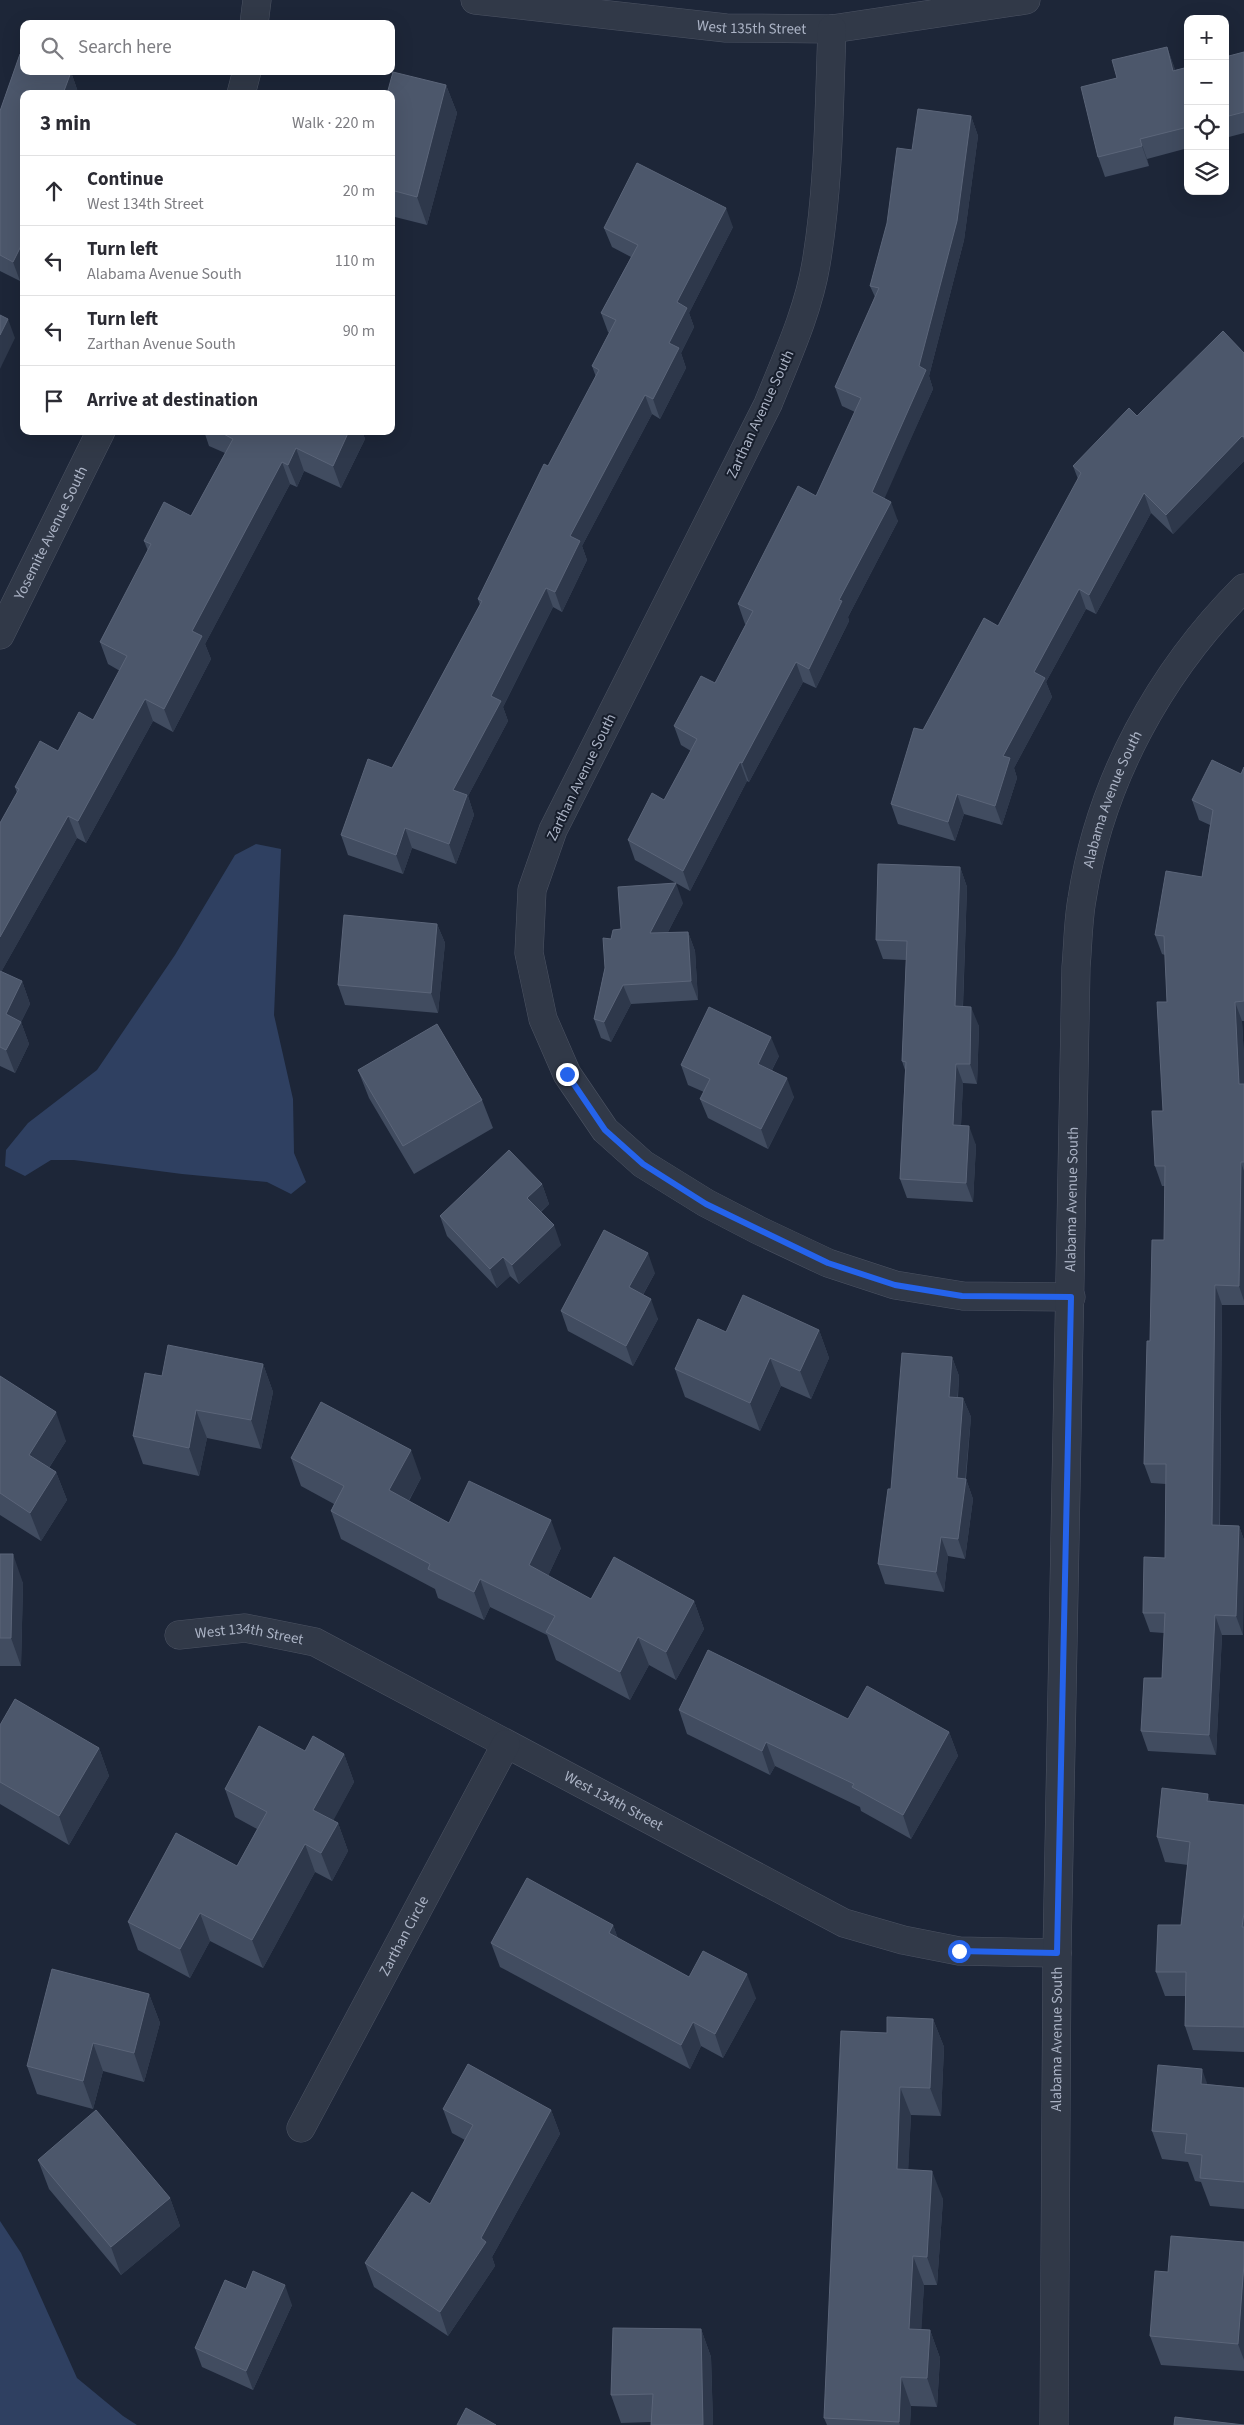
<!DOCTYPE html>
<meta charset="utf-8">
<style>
:root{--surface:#fff;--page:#f7f7f7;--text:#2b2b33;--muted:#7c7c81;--line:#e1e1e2}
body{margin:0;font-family:"Source Sans 3",sans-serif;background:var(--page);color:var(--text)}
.controls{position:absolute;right:15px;top:15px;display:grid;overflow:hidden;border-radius:10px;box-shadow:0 5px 20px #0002}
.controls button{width:45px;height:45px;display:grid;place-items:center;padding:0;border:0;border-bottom:1px solid var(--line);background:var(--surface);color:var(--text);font:25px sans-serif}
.stop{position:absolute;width:15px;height:15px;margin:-11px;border:4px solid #2563eb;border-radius:50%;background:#fff}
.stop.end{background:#2563eb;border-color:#fff;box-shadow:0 1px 5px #0008}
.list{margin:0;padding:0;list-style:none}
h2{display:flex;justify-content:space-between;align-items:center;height:65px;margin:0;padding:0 20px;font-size:21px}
h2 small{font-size:16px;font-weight:400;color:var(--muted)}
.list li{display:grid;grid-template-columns:32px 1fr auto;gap:15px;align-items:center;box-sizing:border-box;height:70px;padding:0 20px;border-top:1px solid var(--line)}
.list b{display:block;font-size:19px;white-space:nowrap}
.list p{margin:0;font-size:16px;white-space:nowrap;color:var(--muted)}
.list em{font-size:16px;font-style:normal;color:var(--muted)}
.icon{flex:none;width:28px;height:28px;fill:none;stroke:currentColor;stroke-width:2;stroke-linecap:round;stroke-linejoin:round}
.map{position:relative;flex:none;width:1244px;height:2425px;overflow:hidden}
.search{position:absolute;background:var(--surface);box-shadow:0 5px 20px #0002;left:20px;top:20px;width:375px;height:55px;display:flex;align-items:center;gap:12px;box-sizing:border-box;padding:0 18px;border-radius:10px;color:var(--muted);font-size:19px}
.panel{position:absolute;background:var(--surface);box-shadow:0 5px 20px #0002;left:20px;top:90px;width:375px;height:345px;border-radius:10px}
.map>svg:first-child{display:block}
.water{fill:#2f4061}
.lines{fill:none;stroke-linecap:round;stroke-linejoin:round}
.minor-casing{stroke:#4c5363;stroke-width:29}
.minor{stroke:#313948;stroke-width:28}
.wall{fill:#414c60}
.shaded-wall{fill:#2e384b}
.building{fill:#4c576b;stroke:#5b6579}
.route{stroke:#2563eb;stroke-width:6}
.labels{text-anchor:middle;stroke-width:4;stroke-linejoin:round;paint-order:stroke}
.street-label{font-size:15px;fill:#abb3c5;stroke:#171e2c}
</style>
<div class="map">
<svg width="1244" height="2425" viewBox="0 0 1244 2425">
<rect width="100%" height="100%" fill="#1d2638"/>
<!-- water -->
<path class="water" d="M256,844L281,849L274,1015L293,1099L294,1153L306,1182L291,1194L267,1182L182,1174L74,1160H51L25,1176L5,1166L6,1150L28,1123L97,1070L175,955L235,855Z
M0,2221L21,2253L77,2378L123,2416L137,2425H0Z"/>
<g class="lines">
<defs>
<g id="minor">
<path id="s1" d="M475,0L726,28L832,29L1026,0"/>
<path d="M254,24L257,0"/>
<path d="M832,29C829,107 829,187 816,264C808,312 786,359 768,404L553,830L532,890L529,953L543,1019L567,1074L605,1130L643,1164L706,1203L758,1230L828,1263L895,1285L963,1296L1071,1297"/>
<path d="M241,94L247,71"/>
<path id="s2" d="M0,635L101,431"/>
<path id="s3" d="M179,1635L245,1628L315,1642L844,1923L903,1940L959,1951L1057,1953"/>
<path id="s4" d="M301,2128L506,1744"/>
<path id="s5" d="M1054,2425L1057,1953L1076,967C1078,945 1078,921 1082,899C1100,781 1160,672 1244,588"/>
</g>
</defs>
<!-- minor casing -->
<use href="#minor" class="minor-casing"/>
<!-- minor -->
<use href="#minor" class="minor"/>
</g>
<!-- wall -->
<path class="wall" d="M1167,47L1175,70L1188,67V148L1147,159L1149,166L1105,177L1098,157L1117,78Z
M1244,52V133L1225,138V57Z
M20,54L24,56V71H69L71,72L78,92V94H24V274L20,281L0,271V111Z
M446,85L457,113L427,225L391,216V94Z
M971,116L978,136L964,240L929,376L933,389L884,498L898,521L848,617L849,621L816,688L803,682L749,782L747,781L690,891L635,860L628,840L664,800L691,751L681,745L674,726L715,683L746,624H745L738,604L816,496L855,412L842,406L835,387L875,297L870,286L912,150Z
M733,227L689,313L694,327L681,353L686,368L660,419L652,414L582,546L587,560L562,612L553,607L503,707L508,721L468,796L474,815L456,864L412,848L403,874L348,855L341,835L392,768L480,605L478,599L596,377L592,366L609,333L608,332L601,313L631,257L612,247L604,228Z
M1244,353V461L1173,534L1151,513L1096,614L1086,609L1046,682L1052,697L1014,768L1017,778L1002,825L964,814L955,841L898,824L891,804L923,730L998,626L1078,479L1073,466L1137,416Z
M204,431H362L365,439L341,488L304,471L297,487L290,484L205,644L211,659L173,732L153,721L86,843L77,838L1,972L22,981L30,1004L21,1022L29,1044L15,1073L0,1066V823L17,793L15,787L58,751L93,720L120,671L108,664L100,642L148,551L144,541L191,516L225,453L209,446Z
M1244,767V1021H1242L1244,1059V1305H1222L1220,1525L1239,1526L1244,1540L1243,1635H1222L1216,1755L1148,1751L1141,1731L1162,1678L1164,1633L1150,1632L1143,1613L1165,1558L1166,1484L1151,1483L1144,1464L1150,1341L1164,1240L1165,1186H1162L1155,1166L1163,1111L1167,1002L1165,955L1162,954L1155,935L1202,877L1210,825L1199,820L1192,800L1241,774Z
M960,867L967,887L963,1007L979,1026L977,1084L963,1083L961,1125L976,1145L973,1202L907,1198L900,1179L905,1070L902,1061L906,960L883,959L876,940Z
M683,903L668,932H688L695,951L698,1000L631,1004L611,1042L601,1038L594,1019L611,939L621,929Z
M437,924L445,943L438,1013L345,1005L338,985Z
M779,1056L772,1070L794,1097L768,1149L708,1118L700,1099L704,1092L688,1085L681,1065Z
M358,1070L482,1100L493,1128L414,1174L369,1098Z
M542,1184L549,1204L541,1212L561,1245L519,1284L510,1276L497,1288L447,1236L440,1216Z
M655,1273L643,1295L658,1319L633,1366L568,1331L561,1311Z
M819,1330L829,1358L811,1399L781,1386L760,1431L685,1397L675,1369L726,1332Z
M952,1357L959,1376L958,1397L963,1398L971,1417L966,1479L973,1499L965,1559L948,1556L944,1592L885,1584L878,1564L891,1489Z
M263,1364L273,1392L261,1449L207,1438L199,1476L143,1464L133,1436L162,1376Z
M0,1376L66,1441L49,1468L56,1472L67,1500L41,1541L0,1515Z
M291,1458L421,1478L409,1501L449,1523L561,1548L548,1576L591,1599L694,1601L704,1629L676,1680L649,1665L630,1700L556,1660L547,1635L490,1607L484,1620L438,1598L435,1589L341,1539L331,1511L334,1504L301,1486Z
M0,1554L23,1583L21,1666H0Z
M679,1710L848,1719L949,1732L958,1756L911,1839L861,1811L860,1807L775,1766L770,1775L687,1734Z
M0,1725L99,1748L109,1776L69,1845L0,1804Z
M305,1751L344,1754L354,1782L333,1820L338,1823L348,1851L332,1881L315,1872L263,1968L210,1941L190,1978L138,1950L128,1922L237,1866L257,1829L235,1817L225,1789Z
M1211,1801L1244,1805V2052L1193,2050L1185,2026V1996H1165L1156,1972L1181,1925L1188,1865L1165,1862L1157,1837Z
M613,1925L618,1939L689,1977L756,1998L723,2058L701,2046L690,2069L500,1967L491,1943Z
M149,1994L160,2023L144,2082L103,2071L93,2109L37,2094L27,2066Z
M933,2019L944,2047L941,2116L911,2115L908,2169L943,2199L937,2285H924L921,2329L930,2330L940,2358L937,2407L911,2406L910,2425H827L824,2418L887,2033Z
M1207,2084L1244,2088V2209L1210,2206L1201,2182L1195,2181L1188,2162L1162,2159L1152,2131Z
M443,2109L551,2110L560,2134L492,2257L495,2266L448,2336L374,2287L365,2263L430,2204L465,2140L452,2133Z
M38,2160L170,2198L180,2226L121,2275L49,2189Z
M1244,2242V2371L1161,2365L1150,2336L1168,2272Z
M246,2289L292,2305L253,2390L202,2367L195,2348Z
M701,2329L711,2357L713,2425H651V2422L621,2423L611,2395Z"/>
<!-- shaded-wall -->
<path class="shaded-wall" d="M1167,47L1174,66L1180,91L1173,71Z
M71,72L78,92V94H65L64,91Z
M446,85L457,113L427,225L417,197Z
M971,116L978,136L964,240L929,376L933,389L879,511L872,492L919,366Z
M1140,139L1147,159L1149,166L1142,146Z
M726,208L733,227L689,313L694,327L681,353L686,368L660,419L653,399L669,343L677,302Z
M24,240V274L20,281L13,262Z
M8,319L15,338L0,369V335Z
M645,395L652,414L582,546L587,560L562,612L555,592L570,536Z
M349,431H362L365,439L341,488L333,466Z
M1242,436L1244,440V461L1173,534L1166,515Z
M296,448L304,471L297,487L288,465Z
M282,462L290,484L205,644L211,659L173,732L164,709L192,631Z
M1144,493L1151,513L1096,614L1089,595Z
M891,502L898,521L848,617L849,621L816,688L809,669L839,600Z
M546,588L553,607L503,707L508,721L468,796L474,815L456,864L449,844L453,790L491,696Z
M1079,589L1086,609L1046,682L1052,697L1014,768L1017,778L1002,825L995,806L1003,756L1034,672Z
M796,662L803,682L749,782L742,763Z
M145,699L153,721L86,843L78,821Z
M740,762L747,781L690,891L683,871Z
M957,794L964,814L955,841L948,822Z
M68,816L77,838L0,974V937Z
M405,828L412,848L403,874L396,855Z
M960,867L967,887L962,1026L955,1006Z
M676,883L683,903L657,953L650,933Z
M437,924L445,943L438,1013L431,993Z
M688,932L695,951L698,1000L691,981Z
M22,981L30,1004L21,1022L29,1044L15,1073L6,1050V1014Z
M623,985L631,1004L611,1042L604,1022Z
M1235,1002L1242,1021L1244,1059V1098L1239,1084Z
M971,1007L979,1026L977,1084L970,1064Z
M771,1037L779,1056L765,1083L758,1064Z
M956,1064L963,1083L960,1145L953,1125Z
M787,1078L794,1097L768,1149L761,1129Z
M969,1126L976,1145L973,1202L966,1183Z
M1241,1162L1244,1171V1301L1239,1286Z
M542,1184L549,1204L534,1217L527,1198Z
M554,1225L561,1245L519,1284L512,1265Z
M648,1253L655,1273L636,1307L629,1287Z
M503,1257L510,1276L497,1288L490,1269Z
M1215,1285L1222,1305L1219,1544L1212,1525Z
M651,1299L658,1319L633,1366L626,1346Z
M819,1330L829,1358L811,1399L800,1371Z
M952,1357L959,1376L956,1416L949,1397Z
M770,1358L781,1386L760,1431L750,1403Z
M263,1364L273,1392L261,1449L251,1420Z
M963,1398L971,1417L965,1481L966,1479L973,1499L965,1559L958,1539L957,1478Z
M196,1410L207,1438L199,1476L189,1448Z
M56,1412L66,1441L39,1483L29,1455Z
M411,1450L421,1478L399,1518L389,1490Z
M56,1472L67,1500L41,1541L30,1513Z
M551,1520L561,1548L540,1593L529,1565Z
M1239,1526L1244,1540L1243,1635L1236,1616Z
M941,1537L948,1556L944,1592L936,1572Z
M13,1554L23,1583L21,1666L11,1638Z
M480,1579L490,1607L484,1620L474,1592Z
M694,1601L704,1629L676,1680L666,1652Z
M1215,1615L1222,1635L1216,1755L1209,1735Z
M638,1637L649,1665L630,1700L620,1672Z
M949,1732L958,1756L911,1839L903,1815Z
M766,1742L775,1766L770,1775L762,1751Z
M99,1748L109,1776L69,1845L59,1816Z
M344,1754L354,1782L324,1838L313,1810Z
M1208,1794L1217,1818L1207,1801Z
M338,1823L348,1851L332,1881L321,1853Z
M305,1844L315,1872L263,1968L252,1940Z
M200,1913L210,1941L190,1978L180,1949Z
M613,1925L622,1949L609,1933Z
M747,1974L756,1998L723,2058L715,2034Z
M149,1994L160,2023L144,2082L134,2053Z
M933,2019L944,2047L941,2116L930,2088Z
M693,2022L701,2046L690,2069L681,2045Z
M93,2043L103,2071L93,2109L83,2081Z
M1202,2069L1212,2097L1201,2084Z
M900,2087L911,2115L907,2197L897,2169Z
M551,2110L560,2134L492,2257L495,2266L448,2336L440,2312Z
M932,2171L943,2199L937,2285L927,2257Z
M170,2198L180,2226L121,2275L111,2247Z
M913,2256L924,2285L920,2357L909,2329Z
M1244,2264V2360L1238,2344Z
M285,2285L292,2305L253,2390L246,2371Z
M701,2329L711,2357L713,2425H703Z
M930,2330L940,2358L937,2407L927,2378Z
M901,2377L911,2406L910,2425H900L899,2422Z"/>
<!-- building -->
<path class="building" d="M1167,47L1173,71L1188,67V127L1140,139L1142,146L1098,157L1081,87L1117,78L1112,60Z
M1244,52V112L1225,117V57Z
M20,54L24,56V71H69L71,72L64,91L71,94H24V240L13,262L0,255V111Z
M393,72L446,85L417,197L391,190V94H387Z
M918,109L971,116L957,221L919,366L926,370L872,492L891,502L839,600L842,601L809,669L796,662L742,763L740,762L683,871L628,840L652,793L664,800L697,739L674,726L701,676L715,683L753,611L738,604L798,486L816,496L861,398L835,387L879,288L870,286L887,223L897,148L912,150Z
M637,163L726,208L677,302L687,308L669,343L679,348L653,399L645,395L570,536L580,541L555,592L546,588L491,696L501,701L453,790L467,795L449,844L405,828L396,855L341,835L368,759L392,768L482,601L478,599L544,464L548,466L599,370L592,366L616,320L601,313L638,245L604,228Z
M0,315L8,319L0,335Z
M1223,331L1244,353V437L1242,436L1166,515L1144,493L1089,595L1079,589L1034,672L1045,678L1003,756L1010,758L995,806L957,794L948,822L891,804L914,728L923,730L984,618L998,626L1081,473L1073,466L1129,408L1137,416Z
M218,431H349L333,466L296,448L288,465L282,462L192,631L202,636L164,709L145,699L78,821L68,816L0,937V823L19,789L15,787L40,741L58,751L79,712L93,720L127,656L100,642L151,544L144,541L164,502L191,516L233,439Z
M1212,760L1241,774L1244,767V1001L1235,1002L1239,1084H1244V1162H1241L1239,1286L1215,1285L1212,1525L1239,1526L1236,1616L1215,1615L1209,1735L1141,1731L1144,1678H1162L1165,1613H1143L1144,1557L1165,1558L1166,1464H1144L1147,1341H1150L1152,1240H1164L1165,1166H1155L1152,1111H1163L1157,1002H1167L1164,936L1155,935L1166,871L1202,877L1213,810L1192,800Z
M878,864L960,867L955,1006L971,1007L970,1064H956L953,1125L969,1126L966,1183L900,1179L906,1062L902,1061L907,941L876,940Z
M676,883L650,933L688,932L691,981L623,985L604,1022L594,1019L605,968L603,938L611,939L613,930L621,929L618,887Z
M344,915L437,924L431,993L338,985Z
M0,971L22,981L6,1014L21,1022L6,1050L0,1047Z
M709,1007L771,1037L758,1064L787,1078L761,1129L700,1099L710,1079L681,1065Z
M437,1024L482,1100L403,1146L358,1070Z
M509,1150L542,1184L527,1198L554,1225L512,1265L503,1257L490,1269L440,1216Z
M604,1230L648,1253L629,1287L651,1299L626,1346L561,1311Z
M743,1295L819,1330L800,1371L770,1358L750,1403L675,1369L698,1319L726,1332Z
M168,1345L263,1364L251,1420L196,1410L189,1448L133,1436L145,1373L162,1376Z
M902,1353L952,1357L949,1397L963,1398L957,1478L966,1479L958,1539L941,1537L936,1572L878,1564L888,1489H891Z
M0,1376L56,1412L29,1455L56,1472L30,1513L0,1493Z
M321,1402L411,1450L389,1490L449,1523L469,1481L551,1520L529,1565L591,1599L614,1557L694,1601L666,1652L638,1637L620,1672L546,1632L555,1616L480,1579L474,1592L428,1569L430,1564L331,1511L344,1486L291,1458Z
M0,1554H13L11,1638H0Z
M708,1650L848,1719L867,1686L949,1732L903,1815L852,1787L854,1784L766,1742L762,1751L679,1710Z
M15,1699L99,1748L59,1816L0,1782V1725Z
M259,1726L305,1751L313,1736L344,1754L313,1810L338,1823L321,1853L305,1844L252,1940L200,1913L180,1949L128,1922L176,1833L237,1866L267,1812L225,1789Z
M1162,1788L1208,1794L1207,1801L1244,1805V1913L1242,1927H1244V2027L1185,2026L1186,1972H1156L1158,1925H1181L1190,1842L1157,1837Z
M527,1878L613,1925L609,1933L689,1977L703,1951L747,1974L715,2034L693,2022L681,2045L491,1943Z
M52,1969L149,1994L134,2053L93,2043L83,2081L27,2066Z
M887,2017L933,2019L930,2088L900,2087L897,2169L932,2171L927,2257L913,2256L909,2329L930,2330L927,2378L901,2377L899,2422L824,2418L841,2031L887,2033Z
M468,2064L551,2110L481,2238L486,2242L440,2312L365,2263L412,2192L430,2204L473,2125L443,2109Z
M1158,2065L1202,2069L1201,2084L1244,2088V2182L1200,2178L1202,2155L1185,2153L1187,2134L1152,2131Z
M96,2110L170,2198L111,2247L38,2160Z
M1171,2236L1244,2242V2264L1238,2344L1150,2336L1155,2271L1168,2272Z
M253,2271L285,2285L246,2371L195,2348L225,2280L246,2289Z
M613,2328L701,2329L703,2425H651L653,2394L611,2395Z
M466,2408L496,2425H457Z
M1175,2417L1244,2425H1174Z"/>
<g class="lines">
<!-- route -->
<path class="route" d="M567,1074L605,1130L643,1164L706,1204L828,1263L895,1285L962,1296L1071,1297L1057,1953L959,1951"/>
</g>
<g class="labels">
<!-- street labels -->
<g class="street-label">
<text dy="5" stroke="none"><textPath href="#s1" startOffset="278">West 135th Street</textPath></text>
<text transform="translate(760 414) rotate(-65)" y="5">Zarthan Avenue South</text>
<text dy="5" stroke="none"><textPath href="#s2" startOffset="114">Yosemite Avenue South</textPath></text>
<text transform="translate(581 777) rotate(-64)" y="5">Zarthan Avenue South</text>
<text dy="5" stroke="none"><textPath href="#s5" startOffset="1631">Alabama Avenue South</textPath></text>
<text dy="5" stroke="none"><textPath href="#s5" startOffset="1226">Alabama Avenue South</textPath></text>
<text dy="5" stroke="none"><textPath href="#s3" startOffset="71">West 134th Street</textPath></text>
<text dy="5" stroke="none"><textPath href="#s3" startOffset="476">West 134th Street</textPath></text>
<text dy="5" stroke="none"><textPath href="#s4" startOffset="218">Zarthan Circle</textPath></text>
<text dy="5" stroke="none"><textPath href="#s5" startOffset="386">Alabama Avenue South</textPath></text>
</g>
</g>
</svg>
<div class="controls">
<button>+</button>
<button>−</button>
<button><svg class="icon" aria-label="locate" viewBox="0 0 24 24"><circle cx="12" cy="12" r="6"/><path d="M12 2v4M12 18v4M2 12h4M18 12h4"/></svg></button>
<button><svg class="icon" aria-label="layers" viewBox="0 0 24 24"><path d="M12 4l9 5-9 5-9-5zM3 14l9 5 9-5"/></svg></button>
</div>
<div class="stop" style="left:959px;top:1951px"></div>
<div class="stop end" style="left:567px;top:1074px"></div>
<div class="search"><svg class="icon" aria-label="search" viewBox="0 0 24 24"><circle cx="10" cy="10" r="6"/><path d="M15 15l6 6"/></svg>Search here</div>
<section class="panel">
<h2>3 min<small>Walk · 220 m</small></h2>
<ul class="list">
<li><svg class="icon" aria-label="ahead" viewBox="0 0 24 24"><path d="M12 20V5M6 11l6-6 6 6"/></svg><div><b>Continue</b><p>West 134th Street</p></div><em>20 m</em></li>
<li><svg class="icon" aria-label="left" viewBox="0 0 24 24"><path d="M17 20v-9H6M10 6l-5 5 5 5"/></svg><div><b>Turn left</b><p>Alabama Avenue South</p></div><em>110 m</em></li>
<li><svg class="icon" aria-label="left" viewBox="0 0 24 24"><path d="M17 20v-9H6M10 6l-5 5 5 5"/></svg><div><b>Turn left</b><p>Zarthan Avenue South</p></div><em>90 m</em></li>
<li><svg class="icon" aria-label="arrive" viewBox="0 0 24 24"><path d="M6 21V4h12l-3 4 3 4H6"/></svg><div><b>Arrive at destination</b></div></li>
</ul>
</section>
</div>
